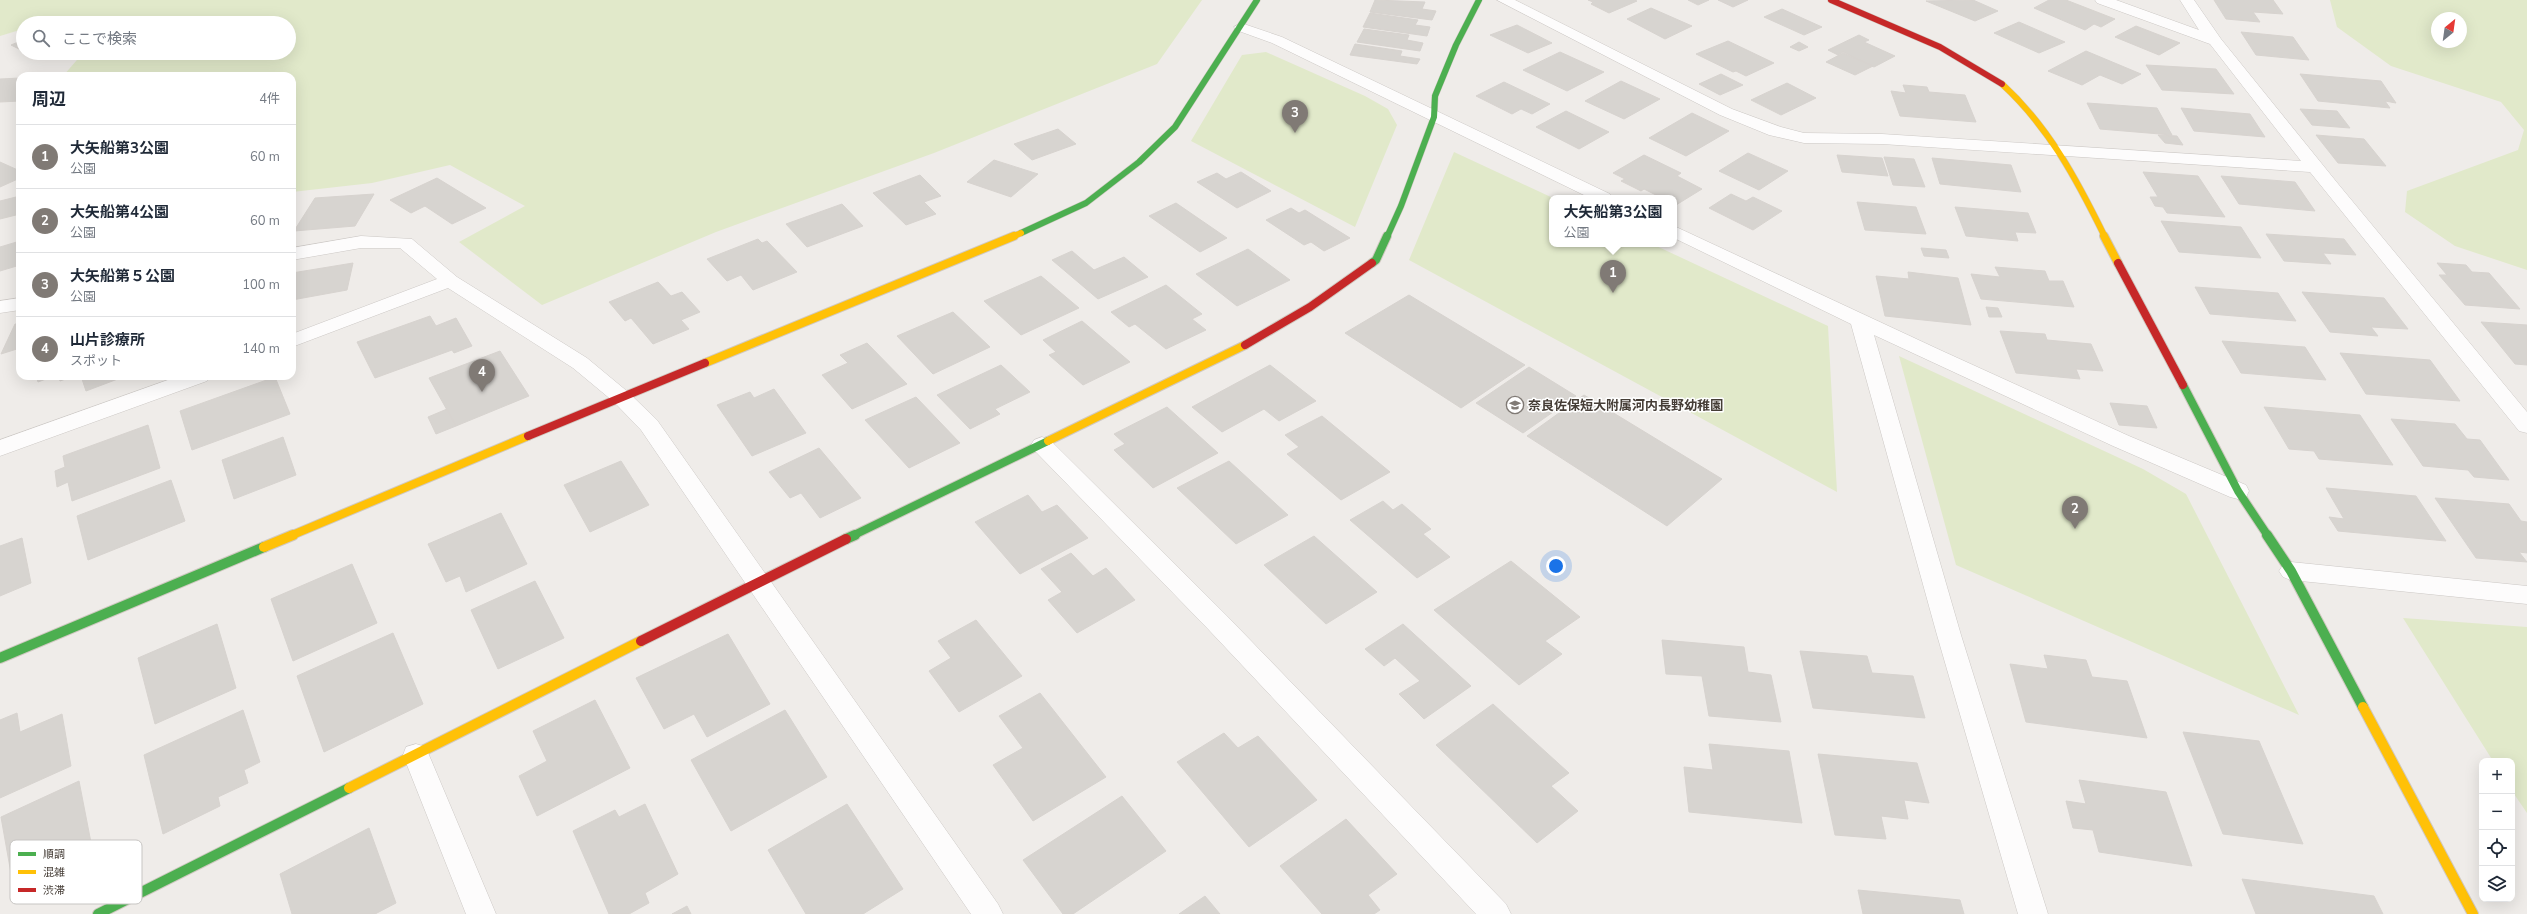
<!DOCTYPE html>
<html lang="ja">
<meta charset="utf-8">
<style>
:root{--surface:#fff;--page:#f2f2f3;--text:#1f2937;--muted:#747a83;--line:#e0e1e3;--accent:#807a75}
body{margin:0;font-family:"Nunito Sans","Noto Sans JP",sans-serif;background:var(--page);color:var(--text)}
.controls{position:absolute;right:12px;bottom:12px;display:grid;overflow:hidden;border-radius:8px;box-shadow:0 4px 16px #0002}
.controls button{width:36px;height:36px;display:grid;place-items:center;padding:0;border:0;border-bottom:1px solid var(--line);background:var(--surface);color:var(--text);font:20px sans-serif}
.compass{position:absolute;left:2431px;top:12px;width:36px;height:36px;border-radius:50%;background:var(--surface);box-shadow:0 4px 16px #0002;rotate:29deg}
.you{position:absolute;left:1556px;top:566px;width:14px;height:14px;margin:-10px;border:3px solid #fff;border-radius:50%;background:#1a73e8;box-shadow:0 0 0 6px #1a73e833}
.badge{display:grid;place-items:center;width:26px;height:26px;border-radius:50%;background:var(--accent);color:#fff;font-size:13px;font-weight:700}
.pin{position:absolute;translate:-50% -33px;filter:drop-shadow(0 1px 2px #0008)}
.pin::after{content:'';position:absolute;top:21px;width:14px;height:12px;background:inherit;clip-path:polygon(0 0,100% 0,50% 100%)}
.popup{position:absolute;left:1549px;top:195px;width:128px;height:52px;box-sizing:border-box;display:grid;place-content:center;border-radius:8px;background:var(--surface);filter:drop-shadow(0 1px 3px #0005);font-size:13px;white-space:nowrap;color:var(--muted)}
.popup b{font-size:15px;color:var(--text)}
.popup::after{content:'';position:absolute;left:50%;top:100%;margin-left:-8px;border:8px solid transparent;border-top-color:var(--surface)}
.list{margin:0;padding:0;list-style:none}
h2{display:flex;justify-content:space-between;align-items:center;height:52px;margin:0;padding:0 16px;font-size:17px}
h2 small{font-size:13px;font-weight:400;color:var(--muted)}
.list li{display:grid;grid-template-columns:26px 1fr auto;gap:12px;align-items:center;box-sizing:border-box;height:64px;padding:0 16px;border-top:1px solid var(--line)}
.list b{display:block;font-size:15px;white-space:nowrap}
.list p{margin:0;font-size:13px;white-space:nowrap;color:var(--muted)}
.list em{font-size:13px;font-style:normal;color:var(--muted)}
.icon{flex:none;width:22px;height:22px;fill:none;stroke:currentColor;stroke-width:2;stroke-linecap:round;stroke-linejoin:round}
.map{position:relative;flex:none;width:2527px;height:914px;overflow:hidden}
.search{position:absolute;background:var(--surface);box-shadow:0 4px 16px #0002;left:16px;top:16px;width:280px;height:44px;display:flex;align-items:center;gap:10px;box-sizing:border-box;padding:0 14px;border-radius:22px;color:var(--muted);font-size:15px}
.panel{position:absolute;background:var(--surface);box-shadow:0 4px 16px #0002;left:16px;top:72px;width:280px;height:308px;border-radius:12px}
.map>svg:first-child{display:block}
.green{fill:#e1e9ca;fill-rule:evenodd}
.building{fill:#d7d4d0;stroke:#d7d3cf}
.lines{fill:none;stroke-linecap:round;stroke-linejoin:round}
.street-casing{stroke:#ccc8c5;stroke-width:1}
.fast-far2-casing{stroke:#d0c9c1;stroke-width:7}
.fast-far1-casing{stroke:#d0c9c1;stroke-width:10}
.fast-casing{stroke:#d0c9c1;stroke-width:12}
.slow-far2-casing{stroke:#d0c9c1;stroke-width:7}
.slow-far1-casing{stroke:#d0c9c1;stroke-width:10}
.slow-casing{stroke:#d0c9c1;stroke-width:12}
.jam-far2-casing{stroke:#d0c9c1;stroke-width:7}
.jam-far1-casing{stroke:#d0c9c1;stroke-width:10}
.jam-casing{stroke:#d0c9c1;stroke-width:12}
.street{fill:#fdfcfc;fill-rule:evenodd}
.fast-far2{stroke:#4caf50;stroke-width:6}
.fast-far1{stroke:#4caf50;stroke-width:8}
.fast{stroke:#4caf50;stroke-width:10}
.slow-far2{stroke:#ffc107;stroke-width:6}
.slow-far1{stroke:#ffc107;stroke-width:8}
.slow{stroke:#ffc107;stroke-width:10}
.jam-far2{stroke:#c62828;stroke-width:6}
.jam-far1{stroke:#c62828;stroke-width:8}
.jam{stroke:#c62828;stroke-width:10}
.labels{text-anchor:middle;stroke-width:3;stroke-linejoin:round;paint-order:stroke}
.poi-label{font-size:13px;font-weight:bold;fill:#453d36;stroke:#fff;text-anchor:start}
.key{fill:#fff;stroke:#c7c5c3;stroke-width:1}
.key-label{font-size:11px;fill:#453d36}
</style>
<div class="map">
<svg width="2527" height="914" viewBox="0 0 2527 914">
<rect width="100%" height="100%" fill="#efece9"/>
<!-- green -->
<path class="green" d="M0,0H1202L1157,64L934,153L716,232L542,305L459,242L525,206L450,165L372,183L292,192V76H63L83,53H289V23H84L62,16L41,23H23V29L0,36Z
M2330,0H2527V270L2455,246L2405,212L2407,191L2518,150L2524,130L2501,102L2391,66L2337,27ZM2437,18H2461V42H2437Z
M1266,52L1365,96L1388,109L1397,125L1355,227L1191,141L1242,55Z
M1454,152L1553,198L1552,244H1652L1828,326L1837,492L1409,260Z
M1899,356L2143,469L2186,494L2299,715L1956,565Z
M2403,618L2527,627V813L2512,791V761H2493Z"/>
<!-- building -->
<path class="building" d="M1375,0L1425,2L1422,9L1436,11L1432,20L1370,12Z
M1588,0H1634L1637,1L1609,13L1591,4L1593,2Z
M1688,0H1709L1698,5Z
M1718,0H1748L1733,7Z
M1973,0L1998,11L1975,21L1926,1Z
M2049,0H2066L2115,19L2101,27L2094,24L2085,30L2034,8Z
M2214,0H2273L2283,14L2253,12L2260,22L2226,19Z
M1651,8L1692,26L1665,39L1627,19Z
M1782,9L1822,27L1804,35L1764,17Z
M1370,13L1418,20L1415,25L1430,27L1427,36L1363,27Z
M2019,22L2065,42L2039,53L1994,33Z
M1517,25L1552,43L1528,53L1490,35Z
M2136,26L2180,43L2159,55L2115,37Z
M1364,29L1409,35L1407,40L1423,43L1420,51L1357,42Z
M2241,32L2293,37L2309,60L2256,55Z
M1859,35L1869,40L1864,42L1895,56L1874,67L1843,52L1838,55L1828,50Z
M23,40V51L11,45Z
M1728,41L1774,63L1746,76L1736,71L1733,72L1696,54Z
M1799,42L1808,47L1799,51L1790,47Z
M1355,44L1402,51L1400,56L1420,59L1417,64L1350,55Z
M2086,51L2141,74L2122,84L2100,75L2082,85L2048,71Z
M1560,52L1604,72L1567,91L1523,70Z
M1843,53L1873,66L1855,75L1826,62Z
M2146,65L2216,69L2234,94L2162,90Z
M1721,74L1743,85L1720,95L1699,84Z
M2300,74L2381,81L2396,103L2385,101L2390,108L2318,101Z
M20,78V101L0,102V79Z
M1621,81L1660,99L1624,119L1585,101Z
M1504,82L1550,104L1532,114L1521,109L1512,114L1476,96Z
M1787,83L1816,98L1781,115L1751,100Z
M1903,85L1927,87L1929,92L1965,95L1976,122L1900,116L1891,91L1906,93Z
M2087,103L2157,108L2172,135L2100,129Z
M2181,108L2250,114L2265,137L2194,131Z
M2300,109L2337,111L2350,128L2312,125Z
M1566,111L1609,132L1579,149L1536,127Z
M1692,113L1729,131L1686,156L1649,138Z
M1058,129L1076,144L1032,160L1014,144Z
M2158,135L2177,136L2183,145L2165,143Z
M2316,135L2364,139L2386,166L2338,163Z
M1748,153L1788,171L1759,190L1719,171Z
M1644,155L1681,173L1677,176L1702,189L1676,205L1674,198H1662L1644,189L1641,191L1621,181L1625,179L1613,173Z
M1837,155L1882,158L1888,176L1842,172Z
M1884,157L1914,159L1925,187L1893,185Z
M1932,158L2011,165L2021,192L1940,184Z
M994,160L1038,174L1011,197L967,182Z
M0,162L20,171V178L0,187Z
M1241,172L1271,191L1237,208L1197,182L1217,173L1226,179Z
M2143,172L2198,176L2225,217L2167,213L2163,207L2155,206L2150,197H2158Z
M920,175L941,196L924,202L936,214L906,225L873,193Z
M2221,176L2295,182L2315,211L2239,204Z
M437,178L486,208L452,224L425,206L411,213L390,200Z
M374,194L355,226L294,231L315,198Z
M1731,194L1746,201L1753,197L1782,211L1753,230L1709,208Z
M20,196V214L0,219V201Z
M1857,202L1916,207L1926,234L1865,230Z
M1176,203L1227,238L1200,252L1149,216Z
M842,204L863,226L807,247L786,224Z
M1955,207L2028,213L2036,233L2015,232L2018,241L1966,236Z
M1291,208L1299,213L1305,210L1350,238L1324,251L1311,242L1304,245L1266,220Z
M2161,221L2241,227L2261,258L2179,252Z
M2266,234L2344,239L2356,255L2323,253L2331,264L2284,261Z
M758,239L762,243L767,241L797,272L753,290L741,275L727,281L707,259Z
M20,241V265L0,271V247Z
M1921,248L1946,250L1949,258L1924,256Z
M1248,249L1290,280L1237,306L1196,274Z
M1072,251L1094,270L1124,257L1148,277L1098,299L1052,260Z
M353,263L347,290L292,300V273Z
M2437,263L2466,265L2472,272L2489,273L2520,309L2465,305L2439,275H2447Z
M1995,267L2045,271L2049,281H2063L2074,307L1981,299L1971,274L2000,277Z
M1908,272L1958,278L1971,325L1885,316L1876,276L1909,279Z
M1041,276L1079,308L1021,335L984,301Z
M658,282L671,296L682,292L700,312L681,320L689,329L653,344L631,318L625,321L609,302Z
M1166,285L1202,314L1192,319L1206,330L1166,349L1135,324L1129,327L1111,312Z
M2195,287L2278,293L2296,321L2210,314Z
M2302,292L2384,298L2408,329L2371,327L2378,336L2330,332Z
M1409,295L1525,365L1461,408L1345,333Z
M1986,307L1998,308L2002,317H1989Z
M953,312L990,347L933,374L897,336Z
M430,316L436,326L456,318L472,346L454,353L452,350L375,378L357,342Z
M1082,321L1130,362L1083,385L1049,355L1056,352L1043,340Z
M2481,322L2527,325V365L2515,364Z
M15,324H20V348L1,354Z
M2000,331L2045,334L2047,340L2091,344L2103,371L2076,369L2080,379L2016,373Z
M2222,341L2305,347L2326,380L2241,373Z
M867,343L907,384L852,409L822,375L848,363L840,355Z
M500,351L529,396L456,426L429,378Z
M2340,353L2430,360L2460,401L2366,394Z
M1001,365L1030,392L995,409L1000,414L970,429L937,395Z
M1270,365L1316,401L1279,421L1264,409L1222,432L1192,407Z
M1529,367L1576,396L1523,433L1476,403Z
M36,376H54L38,382Z
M58,376H74L60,381Z
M81,376H123V377L86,391Z
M275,377L290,414L192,450L180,411Z
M774,389L806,433L752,456L717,405L750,392L754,398Z
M1584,395L1722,479L1667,526L1527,436Z
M916,397L960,443L909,468L865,420Z
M2110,403L2147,406L2157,428L2119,425Z
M1167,407L1218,453L1153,488L1114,450L1125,444L1114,434Z
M2264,407L2360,415L2393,465L2319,459L2314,451L2289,449Z
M447,409L456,426L436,434L428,417Z
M1322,416L1390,472L1341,500L1287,454L1299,447L1285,435Z
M2391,419L2455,424L2467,439L2480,440L2509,480L2474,477L2468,470L2423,466Z
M148,425L160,468L72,501L68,482L57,487L55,471L65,467L63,456Z
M283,437L296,475L234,499L222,460Z
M819,448L861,498L820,518L801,493L790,498L769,472Z
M621,461L649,505L590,532L564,485Z
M1229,461L1288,515L1236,544L1177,488Z
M171,480L185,521L88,560L77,516Z
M2326,488L2416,496L2446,541L2338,531L2329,517L2344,519Z
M1028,495L1042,512L1057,505L1088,538L1020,574L975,522Z
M2435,498L2509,504L2521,521L2527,522V553L2519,552L2527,562L2476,558Z
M1383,501L1393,510L1402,504L1431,529L1423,534L1450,557L1417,578L1350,520Z
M501,513L527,564L466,592L460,576L446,582L428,544Z
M1314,536L1377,592L1326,624L1264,565Z
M22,538L31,583L0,596V546Z
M1071,553L1093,576L1106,568L1135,600L1077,633L1048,600L1062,592L1041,569Z
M1511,561L1580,617L1545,641L1562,654L1519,685L1434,610Z
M352,564L377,623L293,661L271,599Z
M535,581L564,638L498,669L471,610Z
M976,620L1022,676L959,712L929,671L951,658L938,641Z
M217,624L236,688L155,724L138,658Z
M1403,624L1471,686L1424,719L1399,694L1420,681L1395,658L1384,666L1365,649Z
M393,633L423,704L324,752L297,676Z
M728,634L770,704L707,737L694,714L664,729L636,678Z
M1662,640L1744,647L1748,672L1771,675L1781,722L1709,716L1702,676L1666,674Z
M1800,651L1867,656L1872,673L1913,676L1925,718L1813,708Z
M2044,655L2086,660L2092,677L2127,681L2147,738L2026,722L2010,664L2048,669Z
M1040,693L1106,777L1033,821L993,765L1023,748L999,716Z
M595,700L630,768L537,816L519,776L547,761L533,731Z
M1493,704L1569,773L1551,786L1578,811L1537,843L1436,745Z
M243,710L260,762L244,770L248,783L218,797L220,806L163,834L144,755Z
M785,710L827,777L731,831L691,760Z
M17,713L20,732L62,714L71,766L0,798V720Z
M2183,732L2259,741L2303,844L2223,834Z
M1224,733L1238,748L1258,736L1317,800L1249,847L1177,762Z
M1709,744L1789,751L1802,823L1689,812L1684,767L1713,770Z
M1818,754L1917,763L1929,803L1904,800L1908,819L1881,816L1886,839L1835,835Z
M2079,780L2166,792L2192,866L2099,852L2093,830L2073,828L2066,801L2086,804Z
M79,781L94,858L15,896L1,817Z
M1122,796L1166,851L1073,914H1063L1023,860Z
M645,804L678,874L645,893L649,903L629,914H609L573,831L615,810L619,817Z
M847,804L903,889L863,914H806L768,850Z
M1346,819L1397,874L1368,895L1380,910L1374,914H1322L1280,866Z
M369,828L396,903L375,914H292L280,874Z
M2242,879L2374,896L2383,914H2256Z
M1858,890L1960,900L1964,914H1863Z
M1205,896L1220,914H1179Z
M687,906L691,914H672Z"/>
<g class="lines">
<defs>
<path id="street" d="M1497,0H1515L1732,109L1781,127L1804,133L1882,134L2301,161L2210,44L2097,3L2095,0H2116L2199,30L2180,0H2194L2221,39L2339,185L2527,412V433L2519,431L2310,172L1882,144L1804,143L1769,135L1720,115Z
M1241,23L1282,37L1610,194L1613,198H1590L1272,43L1236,30L1234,27Z
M1674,226L1940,350L2129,436L2246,485L2249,491L2246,497L2238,499L2230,497L2113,446L1874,335L1961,635L2048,914H2018L1937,635L1851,324L1674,238Z
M361,236L412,239L457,277L587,358L628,392L657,420L998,904L1003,914H971L641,430L614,402L573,368L448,288L292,347V334L437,279L400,248H361L292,260V248Z
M20,298V310L0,313V301Z
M179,376H210L207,381L0,456V440Z
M1042,437L1050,440L1226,615L1506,904L1511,914H1476L1208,629L1034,450L1031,445L1034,440Z
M2291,562L2527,586V604L2291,580L2283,577L2279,571L2283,565Z
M416,744L426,747L429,755L496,914H466L403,755L406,747Z"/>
<path id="fast-far2" d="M1021,233L1086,203L1139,162L1175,127L1257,0
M1387,237L1401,206L1434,117L1435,96L1456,45L1479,0"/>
<path id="fast-far1" d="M1372,263L1376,260L1387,236
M2183,385L2238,491L2268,536
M852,536L1048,441"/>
<path id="fast" d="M2267,535L2291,571L2363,707
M846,539L855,535
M0,658L264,547
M98,914L349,788"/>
<path id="slow-far2" d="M2002,84C2049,127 2077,180 2105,237
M1012,237L1021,233"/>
<path id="slow-far1" d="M2104,236L2118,263
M705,363L1014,236
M1048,441L1245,345
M290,536L528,436"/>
<path id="slow" d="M264,547L293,535
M2363,707L2473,914
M349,788L641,641"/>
<path id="jam-far2" d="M1831,0L1940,47L2002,84"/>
<path id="jam-far1" d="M2118,263L2183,385
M1245,345L1310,307L1372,263
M528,436L705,363"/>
<path id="jam" d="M641,641L846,539"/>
</defs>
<!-- street casing -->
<use href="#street" class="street-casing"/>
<!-- fast-far2 casing -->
<use href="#fast-far2" class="fast-far2-casing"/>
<!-- fast-far1 casing -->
<use href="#fast-far1" class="fast-far1-casing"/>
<!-- fast casing -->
<use href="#fast" class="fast-casing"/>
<!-- slow-far2 casing -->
<use href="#slow-far2" class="slow-far2-casing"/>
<!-- slow-far1 casing -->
<use href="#slow-far1" class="slow-far1-casing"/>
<!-- slow casing -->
<use href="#slow" class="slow-casing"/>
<!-- jam-far2 casing -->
<use href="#jam-far2" class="jam-far2-casing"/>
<!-- jam-far1 casing -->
<use href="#jam-far1" class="jam-far1-casing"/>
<!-- jam casing -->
<use href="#jam" class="jam-casing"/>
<!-- street -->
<use href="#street" class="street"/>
<!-- fast-far2 -->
<use href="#fast-far2" class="fast-far2"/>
<!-- fast-far1 -->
<use href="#fast-far1" class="fast-far1"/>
<!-- fast -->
<use href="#fast" class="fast"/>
<!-- slow-far2 -->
<use href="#slow-far2" class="slow-far2"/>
<!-- slow-far1 -->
<use href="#slow-far1" class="slow-far1"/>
<!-- slow -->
<use href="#slow" class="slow"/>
<!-- jam-far2 -->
<use href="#jam-far2" class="jam-far2"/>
<!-- jam-far1 -->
<use href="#jam-far1" class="jam-far1"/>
<!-- jam -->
<use href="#jam" class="jam"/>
</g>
<!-- icons -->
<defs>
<symbol id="school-ring" viewBox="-11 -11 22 22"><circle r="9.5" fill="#fff" stroke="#807a75" stroke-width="1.5"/><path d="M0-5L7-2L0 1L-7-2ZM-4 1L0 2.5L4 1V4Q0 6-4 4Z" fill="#807a75"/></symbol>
</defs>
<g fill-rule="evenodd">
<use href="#school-ring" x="1505" y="395" width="20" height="20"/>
</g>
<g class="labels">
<!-- poi labels -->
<g class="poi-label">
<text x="1528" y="410">奈良佐保短大附属河内長野幼稚園</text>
</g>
</g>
<!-- legend -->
<rect x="10" y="840" width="132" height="64" rx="6" class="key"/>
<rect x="18" y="852" width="18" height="4" fill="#4caf50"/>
<rect x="18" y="870" width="18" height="4" fill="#ffc107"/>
<rect x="18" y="888" width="18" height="4" fill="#c62828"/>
<g class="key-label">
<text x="43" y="858">順調</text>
<text x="43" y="876">混雑</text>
<text x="43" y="894">渋滞</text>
</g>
</svg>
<div class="controls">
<button>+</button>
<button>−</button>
<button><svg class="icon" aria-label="locate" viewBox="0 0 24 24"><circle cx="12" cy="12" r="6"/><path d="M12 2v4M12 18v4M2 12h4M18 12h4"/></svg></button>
<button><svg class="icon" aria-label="layers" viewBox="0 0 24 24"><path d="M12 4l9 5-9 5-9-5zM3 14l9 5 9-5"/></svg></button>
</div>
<svg class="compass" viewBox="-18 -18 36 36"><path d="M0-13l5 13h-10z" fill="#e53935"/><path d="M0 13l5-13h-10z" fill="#747a83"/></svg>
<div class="you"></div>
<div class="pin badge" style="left:1613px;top:293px">1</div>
<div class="popup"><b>大矢船第3公園</b>公園</div>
<div class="pin badge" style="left:2075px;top:529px">2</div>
<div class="pin badge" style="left:1295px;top:133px">3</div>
<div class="pin badge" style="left:482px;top:392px">4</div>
<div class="search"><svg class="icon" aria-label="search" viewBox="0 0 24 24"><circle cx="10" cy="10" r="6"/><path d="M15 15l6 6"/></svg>ここで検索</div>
<section class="panel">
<h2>周辺<small>4件</small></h2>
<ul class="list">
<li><span class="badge">1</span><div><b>大矢船第3公園</b><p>公園</p></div><em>60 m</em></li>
<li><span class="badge">2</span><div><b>大矢船第4公園</b><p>公園</p></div><em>60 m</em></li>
<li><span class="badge">3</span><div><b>大矢船第５公園</b><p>公園</p></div><em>100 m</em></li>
<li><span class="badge">4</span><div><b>山片診療所</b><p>スポット</p></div><em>140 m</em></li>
</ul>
</section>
</div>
